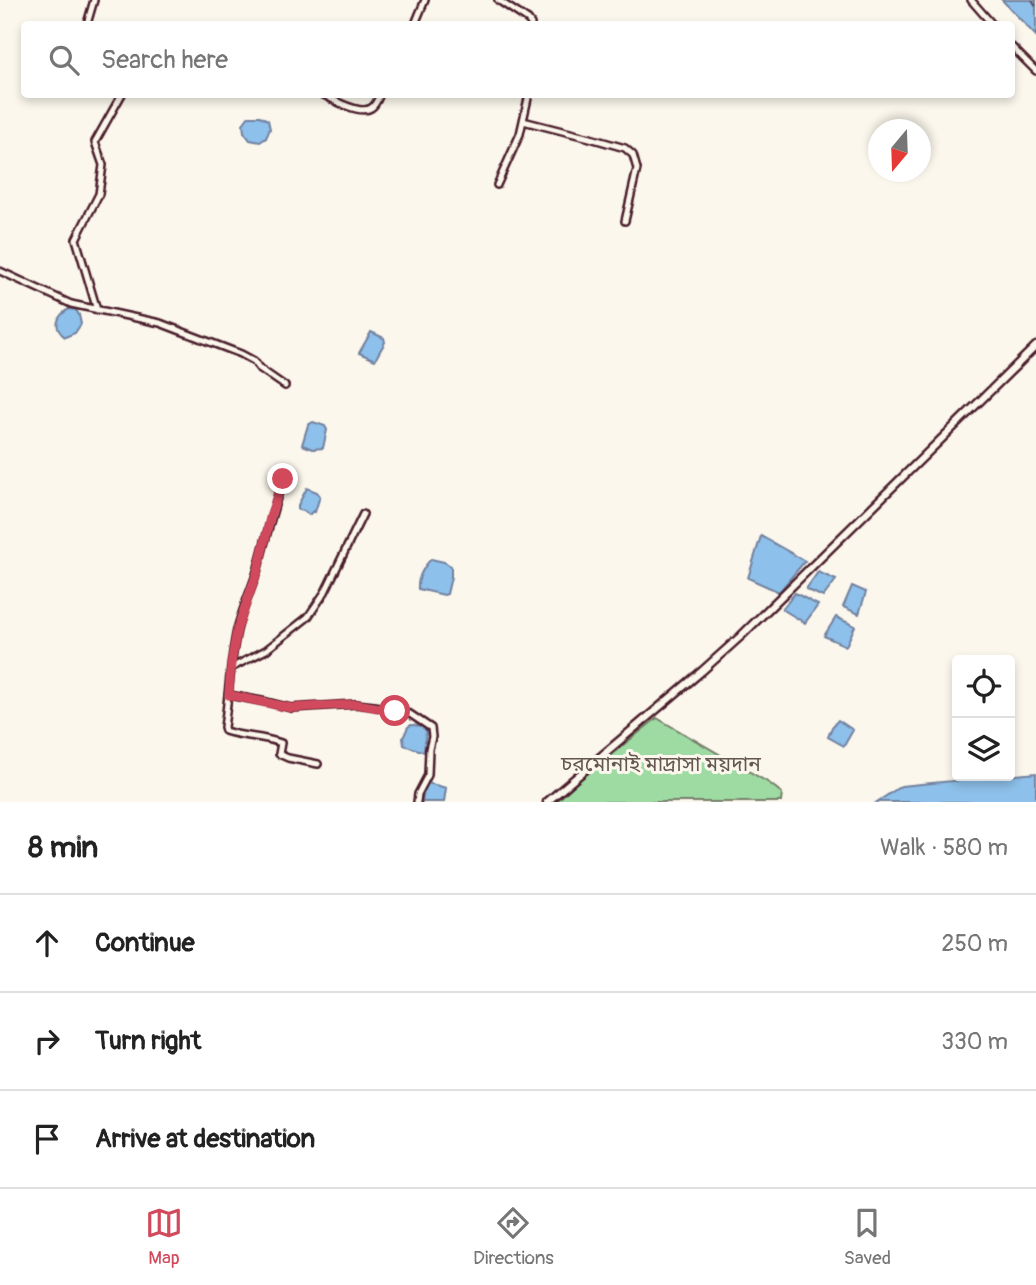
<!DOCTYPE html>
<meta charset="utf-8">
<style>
:root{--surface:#fff;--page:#f2f2f2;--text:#222;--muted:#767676;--line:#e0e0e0;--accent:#d1495b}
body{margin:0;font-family:Pangolin,"Noto Sans Bengali",sans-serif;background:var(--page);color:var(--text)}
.controls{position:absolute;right:21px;bottom:21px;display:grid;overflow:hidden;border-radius:7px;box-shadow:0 4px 10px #0003}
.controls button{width:63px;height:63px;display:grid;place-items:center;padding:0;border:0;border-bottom:2px solid var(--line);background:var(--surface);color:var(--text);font:35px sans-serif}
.compass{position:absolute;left:868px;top:119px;width:63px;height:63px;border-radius:50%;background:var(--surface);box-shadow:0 4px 10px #0003;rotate:199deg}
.stop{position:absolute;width:21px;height:21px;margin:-16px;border:5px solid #d1495b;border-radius:50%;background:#fff}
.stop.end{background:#d1495b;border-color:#fff;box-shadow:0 2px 7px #0008}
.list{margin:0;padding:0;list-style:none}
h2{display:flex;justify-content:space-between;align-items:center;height:91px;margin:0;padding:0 28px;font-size:30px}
h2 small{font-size:23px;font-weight:400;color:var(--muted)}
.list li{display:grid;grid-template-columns:46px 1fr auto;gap:21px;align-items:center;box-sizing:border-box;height:98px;padding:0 28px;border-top:2px solid var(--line)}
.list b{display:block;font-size:26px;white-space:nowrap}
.list em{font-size:23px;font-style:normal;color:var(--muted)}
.icon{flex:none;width:38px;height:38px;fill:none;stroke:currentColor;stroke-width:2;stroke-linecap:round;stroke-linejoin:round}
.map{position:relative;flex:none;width:1036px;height:802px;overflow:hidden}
.search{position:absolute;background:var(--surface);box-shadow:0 4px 10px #0003;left:21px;right:21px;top:21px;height:77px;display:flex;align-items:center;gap:18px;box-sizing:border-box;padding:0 24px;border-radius:7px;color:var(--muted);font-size:26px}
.sheet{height:385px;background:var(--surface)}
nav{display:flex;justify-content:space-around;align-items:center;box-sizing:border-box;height:98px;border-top:2px solid var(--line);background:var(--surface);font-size:19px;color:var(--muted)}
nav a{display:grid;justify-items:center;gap:4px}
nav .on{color:var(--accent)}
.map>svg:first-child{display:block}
.green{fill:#9edba3;stroke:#747d67;stroke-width:2}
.water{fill:#8dc0ea;stroke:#72809e;stroke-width:2}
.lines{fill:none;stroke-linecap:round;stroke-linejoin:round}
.ferry{stroke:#5e4f64;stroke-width:2;stroke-dasharray:9 7;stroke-linecap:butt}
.minor-casing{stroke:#4a1f2b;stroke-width:10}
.major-casing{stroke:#4a1f2b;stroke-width:11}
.minor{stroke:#fbf7ec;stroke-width:5}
.major{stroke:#fbf7ec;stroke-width:6}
.route{stroke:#d1495b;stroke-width:9}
.labels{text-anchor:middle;stroke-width:6;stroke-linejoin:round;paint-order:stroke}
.park-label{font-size:21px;fill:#63574f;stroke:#fbf7ec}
</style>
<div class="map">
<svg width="1036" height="802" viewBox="0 0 1036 802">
<rect width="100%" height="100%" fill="#fbf7ec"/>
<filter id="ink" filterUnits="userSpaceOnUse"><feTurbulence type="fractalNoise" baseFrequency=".0143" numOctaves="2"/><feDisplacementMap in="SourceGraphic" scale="14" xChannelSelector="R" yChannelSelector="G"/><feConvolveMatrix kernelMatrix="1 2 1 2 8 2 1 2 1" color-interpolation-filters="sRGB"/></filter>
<g filter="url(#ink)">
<!-- green -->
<path class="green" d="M657,718L769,783L782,793L781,802H556L577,782Z"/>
<!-- water -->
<path class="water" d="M1002,0H1036V36Z
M249,116H260L268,120L270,129L266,138L260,142L250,140L244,132L243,124Z
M69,309L76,310L79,315L81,324L75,333L65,337C53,328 56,316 69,309Z
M371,332L384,338L385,342L375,360L359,353Z
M313,422L325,426L327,430L323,448L313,449L302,445L308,425Z
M307,488L317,492L320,496L315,512L313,511L309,515L304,511L298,510V505Z
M761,536L805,561L779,592L748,578Z
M431,559L444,562L451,566V577L447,594L444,595L418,589C417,578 424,566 431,559Z
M818,572L836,580L823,597L806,589Z
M852,586L866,592L859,614L843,607Z
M795,593L818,605L805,623L782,609Z
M836,617L855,626L846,646L824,636Z
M838,720L853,730L844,746L828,737L832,727Z
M411,725L425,726L426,731L424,752L404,745L403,738L408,727Z
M1036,773V802H877L901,786Z
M428,783L446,788L444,802H422L425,784Z"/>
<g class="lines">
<!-- ferry -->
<path class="ferry" d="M1032,0L1036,6"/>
<defs>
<path id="minor" d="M498,0L528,20L531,24
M971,0L992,24
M87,24L94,0
M415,24L425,0
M1012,47L1036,71
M322,94C333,100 360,115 371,108C375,106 378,99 380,94
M523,121L590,138L625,148L633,155L637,169L625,221
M497,185L520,134L529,94
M0,271L71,304L160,323L241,354L254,361L259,368L285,386
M97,310L76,239L99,194L103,165L95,142L122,94
M283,479C273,509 266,538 258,568C252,589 242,609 237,630C230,662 229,695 224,727L225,731C243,737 262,736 281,743L279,754L288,758L318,764
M231,668L266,650L308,617L325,592L363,514
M229,695L267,702L291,708L356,704L374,706L410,714L431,728L432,737L429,749L428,775L418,794L417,802"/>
<path id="major" d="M547,802L702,671L741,636L1036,346"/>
</defs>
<!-- minor casing -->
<use href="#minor" class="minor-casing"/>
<!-- major casing -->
<use href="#major" class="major-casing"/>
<!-- minor -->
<use href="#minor" class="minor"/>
<!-- major -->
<use href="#major" class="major"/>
</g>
</g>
<g class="lines" filter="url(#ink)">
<!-- route -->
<path class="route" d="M283,479L271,514L258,570L237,630L231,664L229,695L291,708L356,704L395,711"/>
</g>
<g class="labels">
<!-- park labels -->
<g class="park-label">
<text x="661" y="771">চরমোনাই মাদ্রাসা ময়দান</text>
</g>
</g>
</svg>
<div class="controls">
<button><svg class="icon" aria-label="locate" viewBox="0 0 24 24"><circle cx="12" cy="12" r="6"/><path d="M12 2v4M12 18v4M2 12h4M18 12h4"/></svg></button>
<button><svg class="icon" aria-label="layers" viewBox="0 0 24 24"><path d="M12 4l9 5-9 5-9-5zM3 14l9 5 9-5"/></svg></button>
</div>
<svg class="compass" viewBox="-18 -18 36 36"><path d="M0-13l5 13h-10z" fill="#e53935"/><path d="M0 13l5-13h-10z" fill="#767676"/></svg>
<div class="stop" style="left:395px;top:711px"></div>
<div class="stop end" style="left:283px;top:479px"></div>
<div class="search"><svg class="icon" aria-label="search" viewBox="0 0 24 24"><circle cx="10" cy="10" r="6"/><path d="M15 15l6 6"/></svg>Search here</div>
</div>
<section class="sheet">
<h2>8 min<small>Walk · 580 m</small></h2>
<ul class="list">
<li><svg class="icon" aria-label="ahead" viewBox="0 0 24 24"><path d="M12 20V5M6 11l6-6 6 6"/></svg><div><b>Continue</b></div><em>250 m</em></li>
<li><svg class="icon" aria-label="right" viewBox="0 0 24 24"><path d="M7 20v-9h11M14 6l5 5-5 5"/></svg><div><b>Turn right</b></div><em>330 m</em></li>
<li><svg class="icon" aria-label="arrive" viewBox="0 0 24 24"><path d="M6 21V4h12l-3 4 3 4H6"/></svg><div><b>Arrive at destination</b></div></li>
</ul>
</section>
<nav>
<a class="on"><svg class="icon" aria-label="map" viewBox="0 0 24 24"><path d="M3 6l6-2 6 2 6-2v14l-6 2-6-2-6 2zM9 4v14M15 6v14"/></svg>Map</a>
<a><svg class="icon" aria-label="directions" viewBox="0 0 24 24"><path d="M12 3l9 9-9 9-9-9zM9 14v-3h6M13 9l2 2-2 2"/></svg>Directions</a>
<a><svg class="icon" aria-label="saved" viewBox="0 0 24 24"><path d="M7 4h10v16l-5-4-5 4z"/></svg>Saved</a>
</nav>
